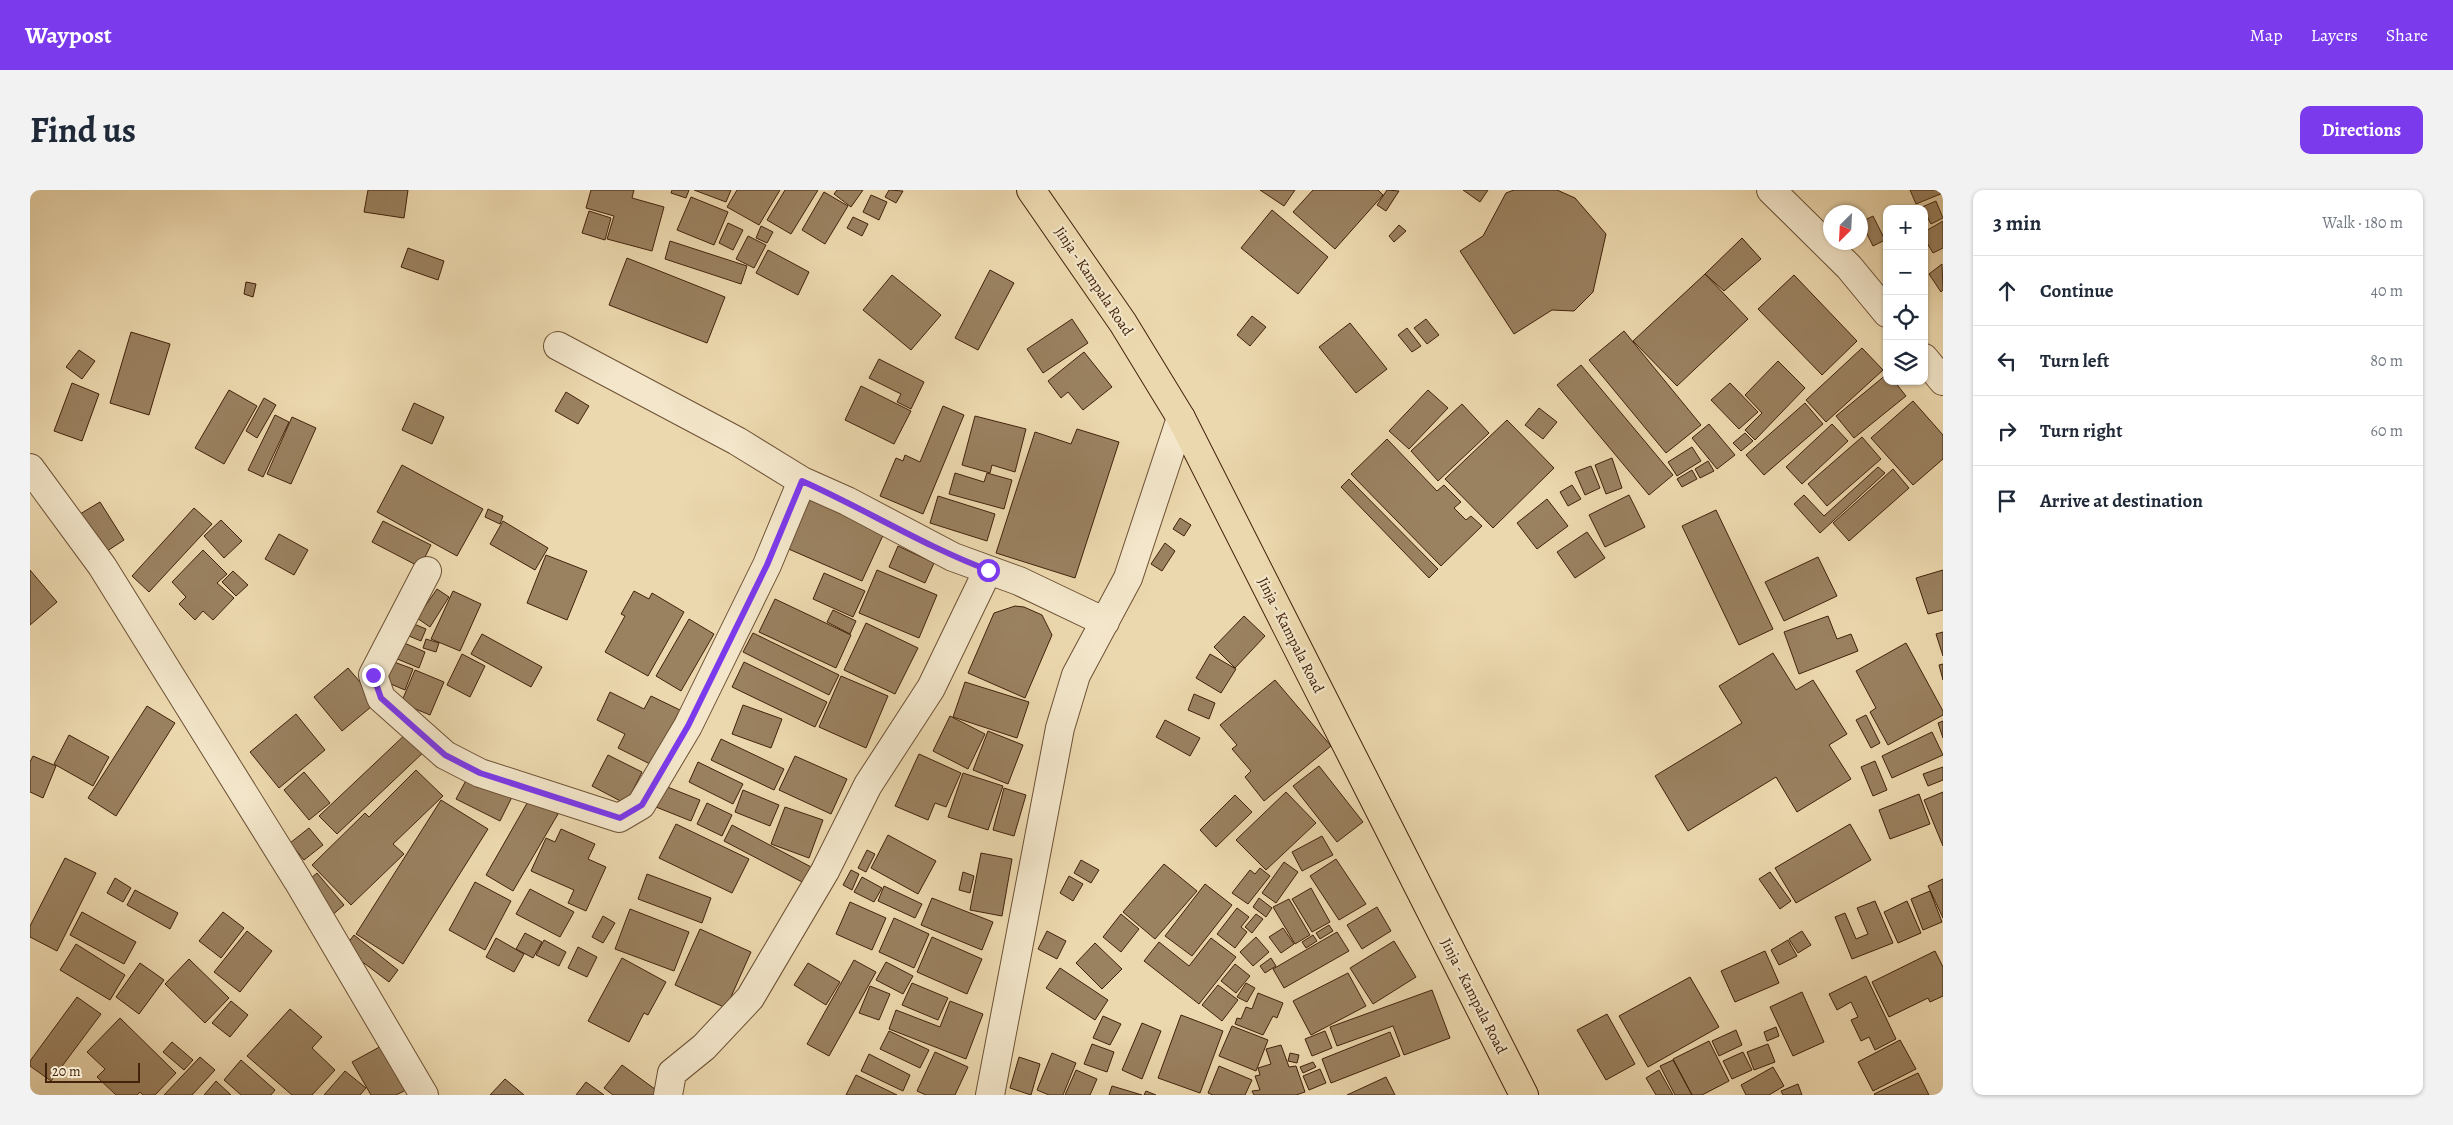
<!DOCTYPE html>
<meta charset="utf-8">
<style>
:root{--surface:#fff;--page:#f2f2f3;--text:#1f2937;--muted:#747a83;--line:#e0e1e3;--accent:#7c3aed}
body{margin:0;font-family:Alegreya,serif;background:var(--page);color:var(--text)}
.controls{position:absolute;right:15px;top:15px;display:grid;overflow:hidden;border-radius:10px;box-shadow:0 1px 4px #0004}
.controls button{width:45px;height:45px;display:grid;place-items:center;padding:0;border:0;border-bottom:1px solid var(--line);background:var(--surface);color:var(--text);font:25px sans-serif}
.compass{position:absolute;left:1793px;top:15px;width:45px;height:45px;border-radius:50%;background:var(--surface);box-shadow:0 1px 4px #0004;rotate:204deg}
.scale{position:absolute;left:15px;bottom:12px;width:95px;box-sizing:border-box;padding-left:5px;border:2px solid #42220b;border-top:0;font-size:14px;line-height:18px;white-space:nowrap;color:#42220b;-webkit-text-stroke:4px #f3e6ca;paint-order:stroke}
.stop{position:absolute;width:15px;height:15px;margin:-11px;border:4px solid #7c3aed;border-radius:50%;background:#fff}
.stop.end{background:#7c3aed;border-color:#fff;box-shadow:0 1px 5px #0008}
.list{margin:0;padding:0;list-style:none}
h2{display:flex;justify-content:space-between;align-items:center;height:65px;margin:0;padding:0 20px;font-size:21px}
h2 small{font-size:16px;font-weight:400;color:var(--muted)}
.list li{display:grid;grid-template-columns:32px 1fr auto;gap:15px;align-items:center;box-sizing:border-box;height:70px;padding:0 20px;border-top:1px solid var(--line)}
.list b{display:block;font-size:19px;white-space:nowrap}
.list em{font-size:16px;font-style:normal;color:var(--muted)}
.icon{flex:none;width:28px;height:28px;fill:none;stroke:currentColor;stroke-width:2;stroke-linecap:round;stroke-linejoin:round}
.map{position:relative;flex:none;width:1913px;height:905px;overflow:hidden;border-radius:10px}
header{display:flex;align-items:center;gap:30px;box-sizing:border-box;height:70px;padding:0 25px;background:var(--accent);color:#fff}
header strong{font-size:24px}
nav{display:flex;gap:28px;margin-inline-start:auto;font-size:18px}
.intro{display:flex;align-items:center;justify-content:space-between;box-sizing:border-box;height:120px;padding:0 30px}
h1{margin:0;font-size:35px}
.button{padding:12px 22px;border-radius:10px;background:var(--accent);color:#fff;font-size:18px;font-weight:700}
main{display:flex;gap:30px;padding:0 30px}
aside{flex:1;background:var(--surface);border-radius:10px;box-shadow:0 1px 4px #0004}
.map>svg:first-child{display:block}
.building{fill:#9a8160;stroke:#42220b}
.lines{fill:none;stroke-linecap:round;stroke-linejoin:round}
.minor-casing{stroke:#6c5034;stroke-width:30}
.highway-casing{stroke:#42220b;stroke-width:30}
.minor{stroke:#f3e6ca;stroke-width:28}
.highway{stroke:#ecd8ae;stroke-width:28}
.route{stroke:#7c3aed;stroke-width:6}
.labels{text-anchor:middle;stroke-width:4.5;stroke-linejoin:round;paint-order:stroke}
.street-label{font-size:15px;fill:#42220b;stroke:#f3e6ca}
</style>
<header>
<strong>Waypost</strong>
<nav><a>Map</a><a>Layers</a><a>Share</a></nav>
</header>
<div class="intro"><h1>Find us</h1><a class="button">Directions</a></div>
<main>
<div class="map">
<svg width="1913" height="905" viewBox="0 0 1913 905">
<rect width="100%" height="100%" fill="#ecd8ae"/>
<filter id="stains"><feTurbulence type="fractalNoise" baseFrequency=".004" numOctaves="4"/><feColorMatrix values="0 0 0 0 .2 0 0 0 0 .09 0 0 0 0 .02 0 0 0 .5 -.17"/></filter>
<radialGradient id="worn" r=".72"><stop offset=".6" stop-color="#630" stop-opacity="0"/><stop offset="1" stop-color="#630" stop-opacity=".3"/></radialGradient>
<!-- building -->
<path class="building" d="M338,0H378L374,28L334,22Z
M561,0H604L602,8L634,17L622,61L577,49L584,26L556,18Z
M642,0H659L656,8L641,3Z
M664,0H701L696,12Z
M707,0H750L729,35L697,17Z
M755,0H788L761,44L737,30Z
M807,0H833L821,17L804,4Z
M859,0L873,1L866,13L855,7Z
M1230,0H1265L1254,16Z
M1283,0H1348L1353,5L1305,59L1263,22Z
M1357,0L1369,1L1356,21L1347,15Z
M1433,0H1458L1450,12Z
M1484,0H1527L1545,8L1576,44L1563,102L1544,121L1522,120L1484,144L1430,61L1453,46L1476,3Z
M1880,0H1913V3L1886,14Z
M794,2L818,16L795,54L772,40Z
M841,5L857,12L849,30L833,22Z
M661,7L698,22L684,55L647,40Z
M1906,11L1913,28L1901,34L1892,17Z
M1242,20L1298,67L1268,104L1211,58Z
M559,21L581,28L575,50L552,43Z
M1843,26L1855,50L1843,56L1831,32Z
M823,27L838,34L832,46L817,38Z
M1913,31V58L1903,63L1894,48V42Z
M698,33L713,40L703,60L689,53Z
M1369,35L1376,41L1364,52L1359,46Z
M731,36L743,42L737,53L726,48Z
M718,46L736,55L724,78L706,69Z
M1712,48L1731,69L1694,101L1675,84Z
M640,51L717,76L711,94L635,69Z
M378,58L414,71L408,90L371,77Z
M738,60L779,82L768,105L726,83Z
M597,68L695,107L677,153L579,115Z
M1912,74L1913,100L1911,102L1899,84Z
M960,80L984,93L948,160L925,148Z
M1675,84L1718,129L1647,196L1603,151Z
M862,85L911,125L881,160L833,120Z
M1764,85L1827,151L1792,185L1728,119Z
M216,92L226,94L223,107L214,104Z
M1222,126L1236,137L1220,156L1207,145Z
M1042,129L1058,153L1013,183L997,159Z
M1396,129L1409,145L1397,154L1384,138Z
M1320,133L1357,179L1326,203L1289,157Z
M1377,138L1391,156L1382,162L1368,145Z
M1594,141L1671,235L1636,263L1559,170Z
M101,142L140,154L119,225L80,213Z
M1832,158L1853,180L1796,232L1776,210Z
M49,160L65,171L52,189L36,177Z
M1054,162L1082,197L1053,220L1038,202L1031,208L1018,191Z
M849,169L894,192L881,219L867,212L871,204L839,188Z
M1748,171L1775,198L1725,250L1715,240L1732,223L1715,205Z
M1551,175L1643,285L1619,305L1527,195Z
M1857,184V191H1864L1876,206L1824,248L1806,226Z
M42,193L69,204L52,251L24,241Z
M1700,193L1728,222L1709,239L1681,210Z
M831,196L881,221L864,254L815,230Z
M199,200L227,216L194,274L165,258Z
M1398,200L1418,218L1379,259L1359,241Z
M536,202L559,216L548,234L525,221Z
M234,208L246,215L227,248L216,241Z
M1883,211L1913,245V269L1883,295L1841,248Z
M384,213L414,227L402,254L372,240Z
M1775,213L1793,234L1734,285L1716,265Z
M1432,214L1459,243L1408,291L1381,261Z
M913,216L934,225L893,324L850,306L866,268L873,271L875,265L890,272Z
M1509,218L1527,232L1513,249L1495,235Z
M245,225L259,232L233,287L218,280Z
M945,226L996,239L985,282L962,275L960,283L932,275Z
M262,227L286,238L261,294L237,284Z
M1477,230L1524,278L1463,338L1415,289Z
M1679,234L1705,265L1687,279L1662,248Z
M1802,234L1818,251L1772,294L1756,277Z
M1047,239L1089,252L1045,388L966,363L1005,242L1041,254Z
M1715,243L1723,251L1711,261L1703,253Z
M1832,247L1851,269L1797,316L1778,294Z
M1357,249L1407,301L1414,295L1431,312L1424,318L1436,330L1441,326L1452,336L1411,376L1321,284Z
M1662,257L1671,271L1647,286L1638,272Z
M1582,268L1592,298L1576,304L1565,275Z
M1678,271L1684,281L1670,288L1665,279Z
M372,275L453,319L427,366L347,322Z
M1561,276L1570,298L1555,305L1545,282Z
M1848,277L1855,283L1790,343L1764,314L1774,305L1794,326Z
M1863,279L1879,298L1819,351L1803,333Z
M1662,280L1667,289L1652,297L1647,289Z
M925,283L954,292L957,283L982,290L974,319L919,304Z
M1319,289L1408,379L1399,388L1311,297Z
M1542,295L1551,309L1538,316L1530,302Z
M1599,305L1615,337L1575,357L1559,325Z
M776,306L855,341L832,391L754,357Z
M908,306L965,324L957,351L900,333Z
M1517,309L1538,336L1507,359L1487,333Z
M70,312L94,350L74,363L50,324Z
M164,318L182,334L119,402L102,386Z
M458,319L473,326L470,334L455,327Z
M1686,320L1743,439L1709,455L1652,336Z
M1150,328L1161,335L1154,346L1143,339Z
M191,330L212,351L194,368L174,346Z
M353,331L401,355L390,377L342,352Z
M473,331L518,358L505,380L460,354Z
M1557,342L1575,368L1545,388L1527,362Z
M249,344L278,360L264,385L235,369Z
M1135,353L1145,361L1132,381L1121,374Z
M868,356L904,373L895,393L859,377Z
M173,360L197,384L187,393L204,408L183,430L173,421L165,430L149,414L156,407L142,392Z
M516,365L557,381L537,430L497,413Z
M1788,367L1807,406L1754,431L1735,392Z
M0,380L27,412L0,435Z
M847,380L907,405L889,448L829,423Z
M1913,380V420L1898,424L1886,388Z
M203,381L218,395L206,406L192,392Z
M794,383L835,401L823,427L783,409Z
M407,399L419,407L400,437L387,428Z
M423,401L451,414L430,461L401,449Z
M604,401L619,409L622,403L654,422L618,486L575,462L595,426L591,424Z
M745,409L821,445L806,478L729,442Z
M985,416L994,417L1012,425L1022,445L995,508L938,483L964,423Z
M803,420L826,431L820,444L797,432Z
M1214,426L1235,446L1205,478L1184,457Z
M1798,426L1807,449L1821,444L1828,461L1769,484L1754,442Z
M659,429L684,444L651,501L626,486Z
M836,433L888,458L865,504L814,480Z
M384,434L396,439L391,451L379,446Z
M1913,442V466L1906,444Z
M723,443L809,485L799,505L713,462Z
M452,444L512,477L501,497L441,464Z
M396,449L409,453L406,462L393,458Z
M372,452L395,462L389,478L365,468Z
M1876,453L1913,521V525L1858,555L1840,522L1846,518L1826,481Z
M1743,463L1766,500L1783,490L1817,544L1799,555L1821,589L1767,622L1746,587L1658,641L1625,586L1712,533L1689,496Z
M432,464L455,476L440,507L417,495Z
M1180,464L1206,479L1191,503L1166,488Z
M364,472L383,479L375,500L356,492Z
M714,472L797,512L785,537L702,497Z
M1913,474V490L1909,475Z
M318,478L347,512L312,541L284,507Z
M385,480L414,492L400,525L371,513Z
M811,486L858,506L836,558L789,537Z
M1245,490L1301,556L1234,611L1215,587L1221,581L1202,559L1207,555L1190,535Z
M935,492L999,512L987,548L923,527Z
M580,502L614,519L621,506L650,520L622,575L588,558L595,544L567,530Z
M1164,504L1185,513L1179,529L1158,520Z
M713,515L752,529L741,558L702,544Z
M117,516L145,533L86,626L58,608Z
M266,524L295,560L249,598L220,562Z
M1836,525L1850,553L1841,558L1826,530Z
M920,526L955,544L938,579L903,561Z
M1135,530L1170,548L1160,566L1126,547Z
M1913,531V548L1908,533Z
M380,540L397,559L307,644L289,626Z
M958,541L993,555L978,594L943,580Z
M1902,542L1913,565L1862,588L1852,566Z
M39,545L79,567L63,596L24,574Z
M691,549L754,579L744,600L681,570Z
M889,564L931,583L916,617L905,613L898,630L865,616Z
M578,565L612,582L596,614L562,596Z
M3,566L26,576L13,608L0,602V572Z
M765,566L817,589L801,624L749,600Z
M1845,571L1857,600L1843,606L1831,577Z
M668,572L713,594L703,614L659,592Z
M1289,576L1333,632L1307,652L1263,596Z
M1913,577V590L1898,596L1893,584Z
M386,580L413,606L363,654L374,664L321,715L282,675L335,623L339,627Z
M274,582L300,613L279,630L254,600Z
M440,583L483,605L470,631L426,609Z
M933,583L973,596L958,640L918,627Z
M635,596L670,610L661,631L626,617Z
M974,598L996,605L984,646L963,640Z
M713,600L749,615L740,636L705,622Z
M1256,602L1286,633L1236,680L1206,650Z
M1913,602V656L1894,610Z
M1889,604L1900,634L1860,649L1849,620Z
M1205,605L1222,622L1186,657L1170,640Z
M500,608L528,624L483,701L456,685Z
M411,610L458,639L373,774L326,744Z
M677,613L702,625L692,646L667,634Z
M755,617L793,630L779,668L741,654Z
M646,634L719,669L702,703L629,668Z
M1820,634L1841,670L1766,713L1745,678Z
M702,635L783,678L774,693L694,651Z
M279,638L293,655L274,670L260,653Z
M531,639L565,654L558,669L576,677L556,721L538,713L544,700L501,681L516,648L525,652Z
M858,645L906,671L888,704L841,678Z
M1292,646L1303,665L1272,681L1262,662Z
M837,660L845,664L836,682L828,678Z
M951,663L982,669L972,726L940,720Z
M35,668L66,683L27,761L0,747V736Z
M1306,669L1336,714L1309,730L1280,686Z
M1051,670L1069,680L1061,693L1044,683Z
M1254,672L1268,682L1246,713L1232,703Z
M1134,674L1167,701L1125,749L1093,722Z
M1230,678L1240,686L1218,714L1202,703L1220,680L1225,684Z
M821,680L829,684L822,700L813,695Z
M933,682L944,686L940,703L929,700Z
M1740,682L1761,711L1750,719L1729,689Z
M287,683L314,715L301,726L274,694Z
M617,684L681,708L672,733L608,709Z
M1039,686L1053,694L1043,711L1030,703Z
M832,687L852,698L844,712L824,702Z
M85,688L101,698L93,712L77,703Z
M1913,689V728L1898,696Z
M445,692L481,711L455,760L419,740Z
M1175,694L1202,715L1162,766L1135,746Z
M854,696L892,714L885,728L848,711Z
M1281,698L1300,732L1282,742L1262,709Z
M500,699L544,722L530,747L486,724Z
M105,700L148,723L140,739L97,715Z
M1900,701L1912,732L1893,740L1881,709Z
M902,708L963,732L952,760L891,735Z
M1229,708L1242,718L1236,727L1223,717Z
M1259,709L1280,745L1265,754L1243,717Z
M1845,711L1863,753L1822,769L1805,727L1815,723L1826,749L1838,744L1827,718Z
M1877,711L1891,743L1868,753L1854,722Z
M820,712L856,728L842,760L806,744Z
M1347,717L1361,741L1332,759L1317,735Z
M1207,718L1219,727L1211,737L1217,742L1205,758L1187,744Z
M600,719L659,742L644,781L585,759Z
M52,722L106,752L94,774L40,745Z
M193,722L214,738L191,768L169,751Z
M1091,724L1109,739L1091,762L1073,747Z
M1226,724L1233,729L1222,743L1215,737Z
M573,726L585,733L573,753L562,747Z
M864,728L899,744L884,778L849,762Z
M1299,735L1303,741L1290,749L1286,743Z
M1253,738L1264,754L1251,763L1239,747Z
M670,739L721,762L696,818L645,795Z
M217,741L242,761L210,802L184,782Z
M1017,741L1036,751L1027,769L1008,759Z
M1772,741L1781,755L1768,763L1759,749Z
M1307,742L1319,761L1254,798L1243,779Z
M495,743L512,752L503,768L486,759Z
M324,745L368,780L359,792L314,758Z
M1283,745L1287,751L1276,758L1272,752Z
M902,747L952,769L937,804L887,782Z
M1226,747L1239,762L1223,776L1210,762Z
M466,748L494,764L484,782L456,767Z
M1181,748L1206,767L1169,814L1114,771L1129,752L1159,776Z
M514,750L536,762L529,776L506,765Z
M1758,750L1767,766L1749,775L1741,760Z
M1364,751L1386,787L1343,814L1320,778Z
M1065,753L1092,779L1072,799L1046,773Z
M46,754L95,785L80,810L30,780Z
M548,757L567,767L557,787L538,778Z
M1735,761L1749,793L1705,812L1691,781Z
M1905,761L1913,777V806L1900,812L1898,808L1859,827L1842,792Z
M592,768L636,792L618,825L614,823L599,852L558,831Z
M1241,768L1246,776L1235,783L1230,776Z
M159,769L199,808L175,833L135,794Z
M824,770L846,782L799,866L777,854Z
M856,772L883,786L873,804L846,790Z
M110,773L134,790L109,824L86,807Z
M778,773L810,792L796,815L764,795Z
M1205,774L1220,786L1206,803L1191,791Z
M1030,778L1078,810L1065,830L1016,798Z
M1318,783L1336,816L1281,845L1263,811Z
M1836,786L1866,849L1845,860L1839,847L1831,851L1821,830L1828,827L1821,812L1807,820L1799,804Z
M1660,787L1689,837L1618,877L1589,826Z
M882,793L918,808L908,830L872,815Z
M1216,793L1225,798L1217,812L1207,807Z
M1188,795L1208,810L1192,831L1172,815Z
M840,796L860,804L849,830L829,823Z
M1402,800L1420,848L1374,865L1363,836L1307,856L1300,837Z
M1772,802L1794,852L1763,866L1740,817Z
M1228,803L1253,813L1247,828L1243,826L1233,845L1205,834L1207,828L1211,829L1216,817L1222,819Z
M47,807L71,824L21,891L0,876V871Z
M201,811L218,825L200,847L182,833Z
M920,811L953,824L936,869L859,839L866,820L910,837Z
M260,819L292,847L282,858L305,880L282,905H262L217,866Z
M1577,824L1605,874L1576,890L1547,840Z
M1151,825L1193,841L1170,903L1128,888Z
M1073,826L1091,834L1080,855L1063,848Z
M90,828L146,883L125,905H113L110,902L107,905H86L67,887L75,879L57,862Z
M1112,833L1131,841L1112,889L1092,880Z
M1202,836L1238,850L1226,881L1189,866Z
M1746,837L1749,846L1737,851L1734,842Z
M1706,840L1712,855L1689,866L1682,851Z
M859,841L899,860L890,878L850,859Z
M1295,841L1302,858L1282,866L1275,849Z
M1360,842L1370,866L1301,893L1292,869Z
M1870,850L1886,879L1843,901L1828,872Z
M1679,851L1699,891L1672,905H1662L1643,869Z
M142,852L163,870L154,880L133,862Z
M355,854L380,898L366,905H341L322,872Z
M1062,854L1084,862L1077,882L1054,874Z
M1738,854L1745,872L1724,880L1717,862Z
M1251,855L1259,877L1266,876L1275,902L1266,905H1224L1222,901L1230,900L1225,886L1230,885L1228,878L1241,874L1236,859Z
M905,862L938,877L925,905H896L887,901Z
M1713,862L1722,880L1702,889L1693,871Z
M1022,863L1046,873L1033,905H1019L1007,900Z
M1260,863L1269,865L1267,873L1258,871Z
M839,864L880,885L873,901L831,881Z
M170,867L185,880L162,905H134Z
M989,867L1010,874L1001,905L980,898Z
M211,870L245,900L241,905H211L194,890Z
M1643,870L1662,905H1645L1630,876Z
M1283,872L1286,877L1273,883L1270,877Z
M592,875L633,905H583L574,898Z
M1189,876L1222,890L1215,905H1183L1178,903Z
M1743,877L1754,896L1739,905H1716L1711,895Z
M1290,879L1296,893L1279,900L1273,886Z
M1046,880L1067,889L1060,905H1035Z
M1629,880L1643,905H1626L1616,888Z
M315,881L336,898L330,905H294Z
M1888,883L1899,905H1845L1844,904Z
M826,885L867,905H816Z
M1356,887L1365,905H1317Z
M475,889L494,905H460Z
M186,891L201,905H174Z
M556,892L574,905H546Z
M1768,894L1772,905H1753L1751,901Z
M1082,896L1112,905H1079Z
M1116,901L1126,905H1114Z"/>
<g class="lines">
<defs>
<path id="minor" d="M1741,0L1819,77L1857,123
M528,156L707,251L772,291
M1894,168L1913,191
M0,278L72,376L268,691L394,905
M397,381L343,485L351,508L415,565L450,583L589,628L611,615L658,536L737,375L772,291L817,311L923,367L989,391L1075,432
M638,905L642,883L674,857L720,808L795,681L838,595L901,498L958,380
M960,905L1030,538L1046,485L1098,388L1151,228"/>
<path id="highway" d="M1001,0L1093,133L1151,228L1494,905"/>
</defs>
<!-- minor casing -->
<use href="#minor" class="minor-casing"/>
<!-- highway casing -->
<use href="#highway" class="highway-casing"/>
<!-- minor -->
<use href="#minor" class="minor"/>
<!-- highway -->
<use href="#highway" class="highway"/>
</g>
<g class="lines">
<!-- route -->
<path class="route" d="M343,485L351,508L415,565L450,583L590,628L612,615L658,536L737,375L772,291C835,319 894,356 958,380"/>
</g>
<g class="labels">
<!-- street labels -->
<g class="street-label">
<text transform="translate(1064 91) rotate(56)" y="5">Jinja - Kampala Road</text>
<text transform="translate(1261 445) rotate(63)" y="5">Jinja - Kampala Road</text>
<text transform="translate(1444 806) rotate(63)" y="5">Jinja - Kampala Road</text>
</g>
</g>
<rect width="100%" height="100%" filter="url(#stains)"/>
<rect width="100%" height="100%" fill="url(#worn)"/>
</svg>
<div class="controls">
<button>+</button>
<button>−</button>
<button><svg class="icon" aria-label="locate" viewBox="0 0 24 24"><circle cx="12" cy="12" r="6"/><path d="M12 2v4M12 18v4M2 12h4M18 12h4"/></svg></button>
<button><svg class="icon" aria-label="layers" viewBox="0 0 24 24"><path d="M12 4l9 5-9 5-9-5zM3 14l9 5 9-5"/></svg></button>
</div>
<svg class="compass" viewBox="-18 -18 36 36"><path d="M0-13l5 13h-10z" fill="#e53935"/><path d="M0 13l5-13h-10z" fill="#747a83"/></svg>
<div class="scale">20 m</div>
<div class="stop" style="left:958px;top:380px"></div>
<div class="stop end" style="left:343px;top:485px"></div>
</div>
<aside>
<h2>3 min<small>Walk · 180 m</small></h2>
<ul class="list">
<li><svg class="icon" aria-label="ahead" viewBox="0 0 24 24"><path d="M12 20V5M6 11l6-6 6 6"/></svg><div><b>Continue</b></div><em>40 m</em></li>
<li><svg class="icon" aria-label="left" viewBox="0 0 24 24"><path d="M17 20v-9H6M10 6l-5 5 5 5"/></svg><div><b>Turn left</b></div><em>80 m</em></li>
<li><svg class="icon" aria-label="right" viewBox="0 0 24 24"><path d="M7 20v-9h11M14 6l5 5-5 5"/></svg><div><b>Turn right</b></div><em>60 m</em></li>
<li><svg class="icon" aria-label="arrive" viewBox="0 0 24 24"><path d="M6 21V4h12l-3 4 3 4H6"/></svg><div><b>Arrive at destination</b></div></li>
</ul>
</aside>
</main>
